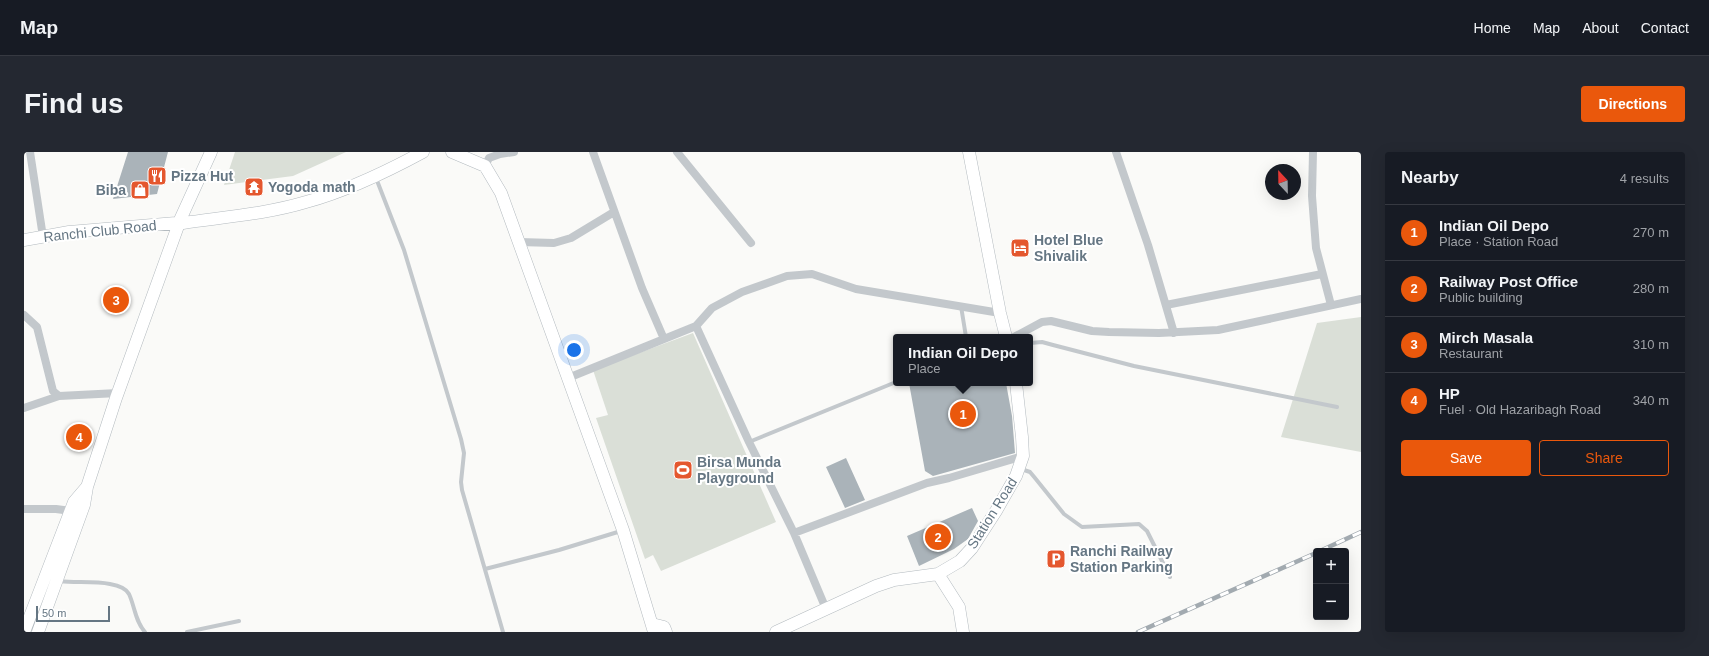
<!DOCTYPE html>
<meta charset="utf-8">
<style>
:root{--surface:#171b24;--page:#242831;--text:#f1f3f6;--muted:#9ea1a6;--line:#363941;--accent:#ea580c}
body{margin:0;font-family:Arial,sans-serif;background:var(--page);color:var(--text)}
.controls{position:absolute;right:12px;bottom:12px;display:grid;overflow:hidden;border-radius:4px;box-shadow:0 4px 16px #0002}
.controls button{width:36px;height:36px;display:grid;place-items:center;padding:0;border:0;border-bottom:1px solid var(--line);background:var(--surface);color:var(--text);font:20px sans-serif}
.compass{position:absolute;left:1241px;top:12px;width:36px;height:36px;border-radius:50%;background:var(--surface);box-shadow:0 4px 16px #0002;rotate:338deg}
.scale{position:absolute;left:12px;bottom:10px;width:74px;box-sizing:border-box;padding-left:4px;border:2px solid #657683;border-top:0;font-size:11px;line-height:14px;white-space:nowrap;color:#657683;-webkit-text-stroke:3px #fff;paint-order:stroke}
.you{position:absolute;left:550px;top:198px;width:14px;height:14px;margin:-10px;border:3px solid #fff;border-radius:50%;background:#1a73e8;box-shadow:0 0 0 6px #1a73e833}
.badge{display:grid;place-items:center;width:26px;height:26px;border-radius:50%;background:var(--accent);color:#fff;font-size:13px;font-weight:700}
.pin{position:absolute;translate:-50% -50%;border:2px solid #fff;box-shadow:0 1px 4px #0006}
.popup{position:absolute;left:869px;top:182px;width:140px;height:52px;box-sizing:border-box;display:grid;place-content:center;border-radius:4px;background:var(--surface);filter:drop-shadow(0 1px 3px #0005);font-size:13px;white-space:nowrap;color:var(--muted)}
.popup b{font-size:15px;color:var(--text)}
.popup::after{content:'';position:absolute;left:50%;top:100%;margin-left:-8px;border:8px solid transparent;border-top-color:var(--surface)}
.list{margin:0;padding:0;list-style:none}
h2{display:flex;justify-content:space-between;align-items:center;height:52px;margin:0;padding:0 16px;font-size:17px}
h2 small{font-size:13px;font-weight:400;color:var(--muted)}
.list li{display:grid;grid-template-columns:26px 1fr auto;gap:12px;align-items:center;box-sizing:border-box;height:56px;padding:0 16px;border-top:1px solid var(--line)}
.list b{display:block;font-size:15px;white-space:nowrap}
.list p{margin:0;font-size:13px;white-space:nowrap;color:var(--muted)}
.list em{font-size:13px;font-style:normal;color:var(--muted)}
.actions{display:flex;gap:8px;padding:12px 16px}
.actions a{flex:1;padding:9px 0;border:1px solid var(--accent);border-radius:4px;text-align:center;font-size:14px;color:var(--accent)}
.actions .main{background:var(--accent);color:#fff}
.map{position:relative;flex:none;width:1337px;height:480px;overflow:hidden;border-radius:4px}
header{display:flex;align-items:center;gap:24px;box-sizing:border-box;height:56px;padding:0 20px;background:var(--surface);border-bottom:1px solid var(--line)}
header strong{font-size:19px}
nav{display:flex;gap:22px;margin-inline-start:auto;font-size:14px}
.intro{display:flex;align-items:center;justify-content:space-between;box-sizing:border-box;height:96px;padding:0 24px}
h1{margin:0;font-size:28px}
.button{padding:10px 18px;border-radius:4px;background:var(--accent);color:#fff;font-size:14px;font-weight:700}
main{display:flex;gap:24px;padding:0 24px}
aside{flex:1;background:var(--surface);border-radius:4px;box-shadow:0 4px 16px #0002}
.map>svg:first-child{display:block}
.green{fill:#dadfd7}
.building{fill:#aab3b9}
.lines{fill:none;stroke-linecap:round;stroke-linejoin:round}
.secondary-casing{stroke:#b3babf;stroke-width:13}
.lane{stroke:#c3c8cc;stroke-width:4}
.street{stroke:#c3c8cc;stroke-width:8}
.secondary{stroke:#fff;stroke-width:12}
.rail-casing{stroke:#a2aab0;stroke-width:4.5}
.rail{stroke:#fff;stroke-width:3;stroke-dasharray:9;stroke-linecap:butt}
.labels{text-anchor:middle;stroke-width:4;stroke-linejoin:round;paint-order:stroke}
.poi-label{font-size:14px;font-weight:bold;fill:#657683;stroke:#fff;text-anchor:start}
.street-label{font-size:14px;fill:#657683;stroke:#fff}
</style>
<header>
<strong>Map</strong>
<nav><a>Home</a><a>Map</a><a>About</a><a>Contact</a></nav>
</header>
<div class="intro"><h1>Find us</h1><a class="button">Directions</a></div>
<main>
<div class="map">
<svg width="1337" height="480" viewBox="0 0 1337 480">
<rect width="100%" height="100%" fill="#fafaf8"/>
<!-- green -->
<path class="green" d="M211,0H322L269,24L200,33Z
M1337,165V300L1257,285L1293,171Z
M669,181L752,370L637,419L629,403L621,407L572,266L584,263L569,218Z"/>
<!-- building -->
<path class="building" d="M104,0H144L133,42L89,47Z
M885,231H982L988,264L991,301L909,324L901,319Z
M822,306L841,348L821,356L802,315Z
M948,356L954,369L944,387L930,397L895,414L883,384Z"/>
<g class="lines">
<defs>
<path id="secondary" d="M428,0L461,14L477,41L599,378L630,480
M945,0L976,161L982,185
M156,68L187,0
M159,71C200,65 242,62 282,50C323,39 362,20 399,0
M0,88L45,80L152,71
M914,422L935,455L939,480
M628,472L640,475L642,480
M0,480L50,350L62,336
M14,480L60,353L63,335L92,246L154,74
M752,480L852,434L870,428L914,422L936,409L948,396L972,359L992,324L999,304L998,285L992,231"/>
</defs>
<!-- secondary casing -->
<use href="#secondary" class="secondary-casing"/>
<!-- lane -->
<path class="lane" d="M352,26L380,98L437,287L440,301L437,330L438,338L479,480
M937,154L942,185
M1006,191L1018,190L1029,193L1110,214L1313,255
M725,290L872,230
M997,317L1006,320L1011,326L1040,362L1058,375L1115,372L1123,379L1146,425
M461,417L535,398L597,379
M37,429C53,432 97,426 105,442C111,455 111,469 121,480
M163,480L215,469"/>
<!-- street -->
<path class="street" d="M6,0L19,85
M569,0L618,136L640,187
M653,0L727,91
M1092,0L1124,93L1150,181
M1289,0L1288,44L1292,96L1307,153
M461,14L465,6L476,2L490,0
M495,90L530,91L547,86L590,60
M1142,153L1298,122
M0,163L13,175L29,239L35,244L94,241
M672,174L725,290L770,381L903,331L925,326L999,304
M990,185L1018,170L1027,169L1068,179L1085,180L1135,181L1194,178L1337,147
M544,226L672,174L688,156L718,140L763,124L788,122L832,137L976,161
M0,256L35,244
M0,357H32L47,359
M770,381L802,457"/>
<!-- secondary -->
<use href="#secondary" class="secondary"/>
<defs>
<path id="rail" d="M1296,399L1337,380
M1114,480L1292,401"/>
</defs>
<!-- rail casing -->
<use href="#rail" class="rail-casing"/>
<!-- rail -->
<use href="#rail" class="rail"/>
</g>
<!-- icons -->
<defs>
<symbol id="restaurant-square" viewBox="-11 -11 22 22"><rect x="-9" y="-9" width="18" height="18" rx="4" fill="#e4572e" stroke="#fff"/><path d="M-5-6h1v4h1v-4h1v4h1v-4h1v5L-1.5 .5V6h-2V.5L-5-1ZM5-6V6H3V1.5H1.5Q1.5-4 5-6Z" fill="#fff"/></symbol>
<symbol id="temple-square" viewBox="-11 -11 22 22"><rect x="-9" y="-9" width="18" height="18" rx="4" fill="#e4572e" stroke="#fff"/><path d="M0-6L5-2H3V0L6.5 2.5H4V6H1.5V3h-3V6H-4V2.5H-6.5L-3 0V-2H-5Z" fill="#fff"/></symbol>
<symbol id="shop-square" viewBox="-11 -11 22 22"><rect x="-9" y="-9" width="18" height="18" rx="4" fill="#e4572e" stroke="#fff"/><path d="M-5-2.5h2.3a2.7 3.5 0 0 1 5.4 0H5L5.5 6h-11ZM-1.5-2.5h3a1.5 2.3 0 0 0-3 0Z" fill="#fff"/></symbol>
<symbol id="hotel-square" viewBox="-11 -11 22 22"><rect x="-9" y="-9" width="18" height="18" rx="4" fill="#e4572e" stroke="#fff"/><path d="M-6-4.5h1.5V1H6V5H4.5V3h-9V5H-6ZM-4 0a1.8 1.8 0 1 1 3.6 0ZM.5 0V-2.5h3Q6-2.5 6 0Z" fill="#fff"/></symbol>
<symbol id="stadium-square" viewBox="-11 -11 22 22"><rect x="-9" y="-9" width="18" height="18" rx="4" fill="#e4572e" stroke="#fff"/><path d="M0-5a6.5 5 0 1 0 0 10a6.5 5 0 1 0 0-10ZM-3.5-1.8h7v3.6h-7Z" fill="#fff"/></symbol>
<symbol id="parking-square" viewBox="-11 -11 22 22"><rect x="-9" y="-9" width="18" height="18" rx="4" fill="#e4572e" stroke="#fff"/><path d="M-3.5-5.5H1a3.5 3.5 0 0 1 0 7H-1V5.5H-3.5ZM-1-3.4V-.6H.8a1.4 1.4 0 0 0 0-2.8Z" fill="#fff"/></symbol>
</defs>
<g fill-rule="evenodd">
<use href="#restaurant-square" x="122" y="13" width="22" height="22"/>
<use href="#temple-square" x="219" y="24" width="22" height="22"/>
<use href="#shop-square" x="105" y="27" width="22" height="22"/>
<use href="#hotel-square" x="985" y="85" width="22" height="22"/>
<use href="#stadium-square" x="648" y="307" width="22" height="22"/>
<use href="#parking-square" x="1021" y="396" width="22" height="22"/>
</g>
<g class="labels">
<!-- poi labels -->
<g class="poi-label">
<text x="147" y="29">Pizza Hut</text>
<text x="244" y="40">Yogoda math</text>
<text x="102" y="43" text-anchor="end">Biba</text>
<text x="1010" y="93">Hotel Blue<tspan x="1010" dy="16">Shivalik</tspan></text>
<text x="673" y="315">Birsa Munda<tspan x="673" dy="16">Playground</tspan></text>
<text x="1046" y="404">Ranchi Railway<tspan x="1046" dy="16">Station Parking</tspan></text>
</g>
<!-- street labels -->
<g class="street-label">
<text transform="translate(76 79) rotate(-6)" y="5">Ranchi Club Road</text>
<text transform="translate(968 361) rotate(-58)" y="5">Station Road</text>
</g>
</g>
</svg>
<div class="controls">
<button>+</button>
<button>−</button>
</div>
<svg class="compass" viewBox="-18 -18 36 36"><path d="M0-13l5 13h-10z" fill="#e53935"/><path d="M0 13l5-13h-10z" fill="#9ea1a6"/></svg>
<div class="scale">50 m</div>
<div class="you"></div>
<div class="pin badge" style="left:939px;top:262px">1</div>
<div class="popup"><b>Indian Oil Depo</b>Place</div>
<div class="pin badge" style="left:914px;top:385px">2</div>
<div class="pin badge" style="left:92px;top:148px">3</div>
<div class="pin badge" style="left:55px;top:285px">4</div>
</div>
<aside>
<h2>Nearby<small>4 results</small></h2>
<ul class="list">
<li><span class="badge">1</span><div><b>Indian Oil Depo</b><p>Place · Station Road</p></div><em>270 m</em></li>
<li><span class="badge">2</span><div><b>Railway Post Office</b><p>Public building</p></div><em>280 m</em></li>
<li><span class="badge">3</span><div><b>Mirch Masala</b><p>Restaurant</p></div><em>310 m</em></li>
<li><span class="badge">4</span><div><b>HP</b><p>Fuel · Old Hazaribagh Road</p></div><em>340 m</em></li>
</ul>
<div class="actions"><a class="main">Save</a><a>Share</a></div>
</aside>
</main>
